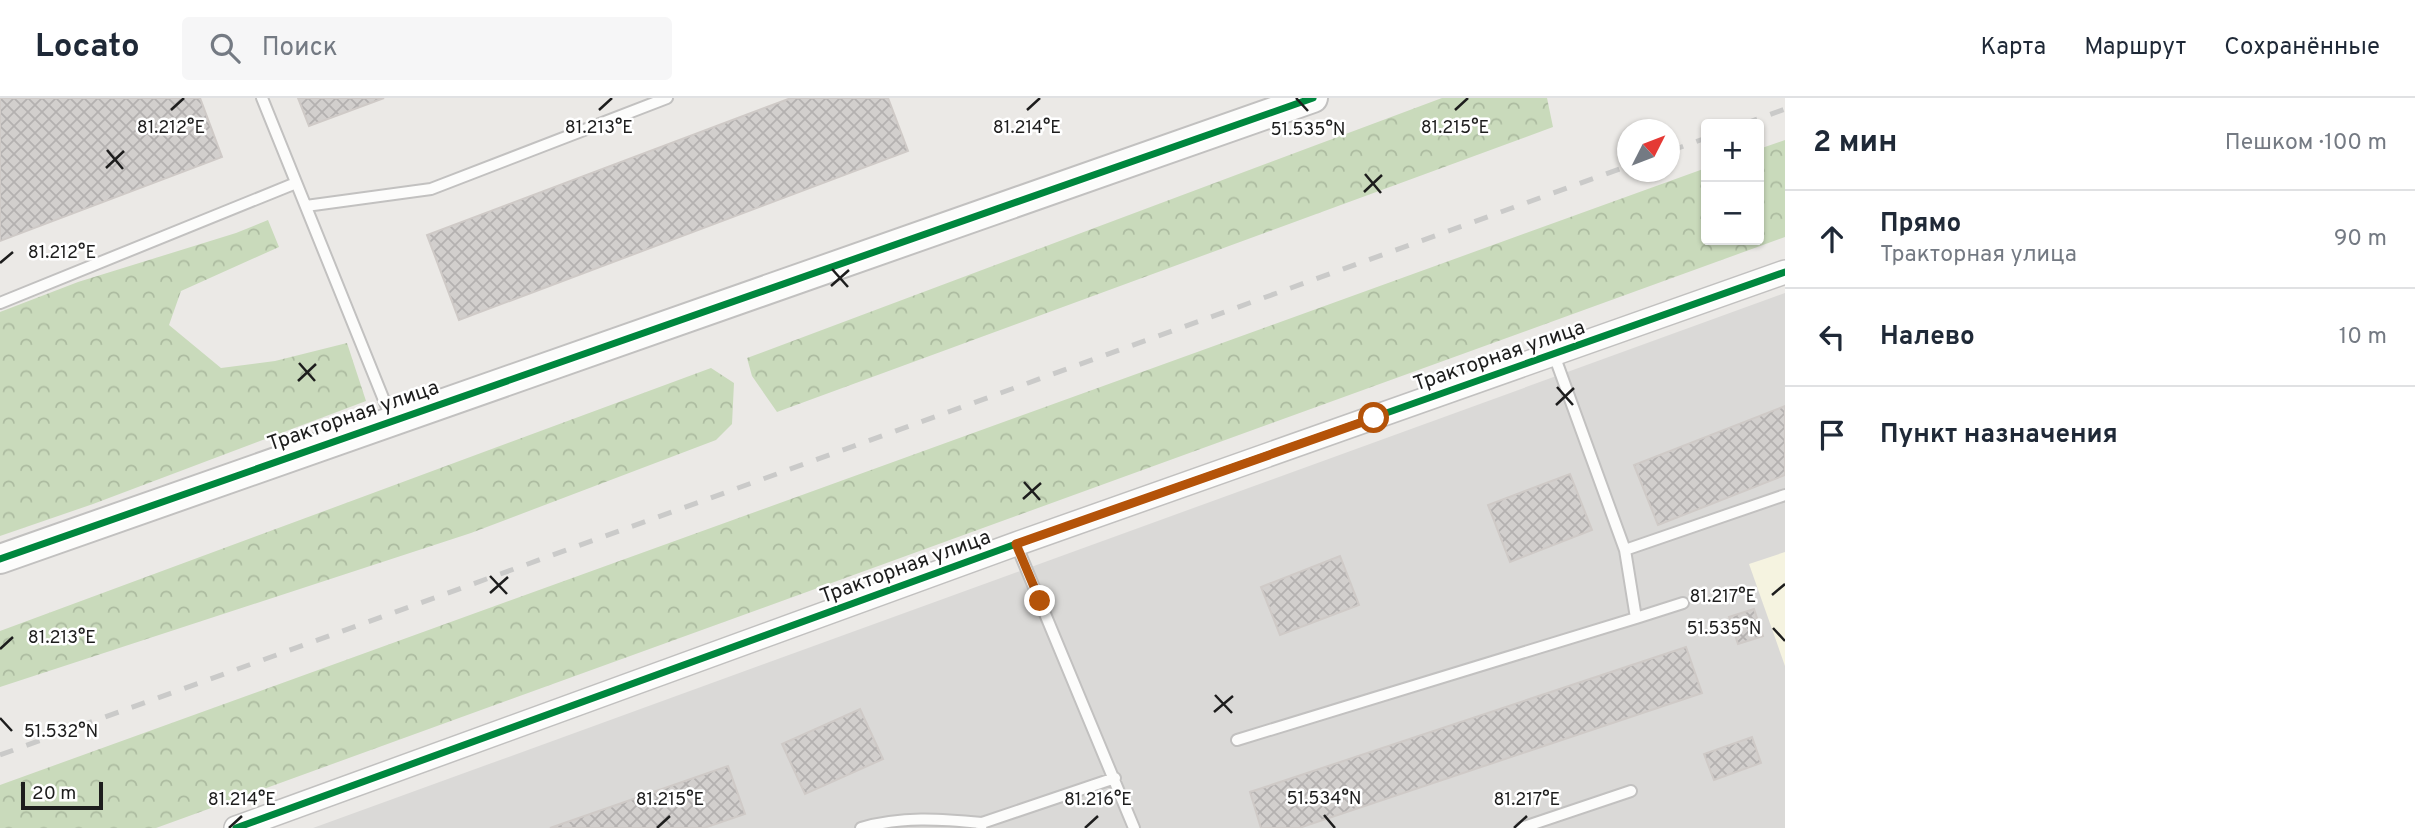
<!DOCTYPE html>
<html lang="ru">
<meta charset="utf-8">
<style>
:root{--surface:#fff;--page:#f6f6f7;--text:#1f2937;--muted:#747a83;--line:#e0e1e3}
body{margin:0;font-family:Overpass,sans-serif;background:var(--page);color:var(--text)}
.controls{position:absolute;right:21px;top:21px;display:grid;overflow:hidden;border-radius:7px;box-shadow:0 2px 5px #0004}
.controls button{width:63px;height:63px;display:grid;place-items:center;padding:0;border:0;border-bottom:2px solid var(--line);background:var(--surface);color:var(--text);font:35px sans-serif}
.compass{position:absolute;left:1617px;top:21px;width:63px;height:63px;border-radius:50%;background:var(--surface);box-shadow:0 2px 5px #0004;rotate:48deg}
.scale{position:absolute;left:21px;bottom:18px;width:82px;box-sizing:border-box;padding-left:7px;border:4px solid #1d1d1d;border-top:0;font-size:19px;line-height:24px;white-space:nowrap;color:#1d1d1d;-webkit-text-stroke:5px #fff;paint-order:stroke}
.stop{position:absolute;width:21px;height:21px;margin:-16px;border:5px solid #b45309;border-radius:50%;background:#fff}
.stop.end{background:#b45309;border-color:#fff;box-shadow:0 2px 7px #0008}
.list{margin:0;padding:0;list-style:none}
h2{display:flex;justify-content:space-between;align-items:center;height:91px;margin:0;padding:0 28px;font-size:30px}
h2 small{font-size:23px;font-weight:400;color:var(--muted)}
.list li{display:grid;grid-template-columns:46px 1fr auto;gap:21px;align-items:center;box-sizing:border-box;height:98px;padding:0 28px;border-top:2px solid var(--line)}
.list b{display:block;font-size:26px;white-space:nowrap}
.list p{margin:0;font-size:23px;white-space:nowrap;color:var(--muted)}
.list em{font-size:23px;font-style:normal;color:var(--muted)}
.icon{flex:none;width:38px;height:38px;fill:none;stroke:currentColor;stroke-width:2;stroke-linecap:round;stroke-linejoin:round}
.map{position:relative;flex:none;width:1785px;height:730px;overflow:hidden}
header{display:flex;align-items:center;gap:42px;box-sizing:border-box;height:98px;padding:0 35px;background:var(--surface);border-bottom:2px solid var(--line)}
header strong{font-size:33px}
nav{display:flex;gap:38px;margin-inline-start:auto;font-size:24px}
.search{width:490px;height:63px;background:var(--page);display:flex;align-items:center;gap:18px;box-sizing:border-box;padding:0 24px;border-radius:7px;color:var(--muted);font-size:26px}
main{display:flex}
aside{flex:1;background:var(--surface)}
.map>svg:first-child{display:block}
.residential{fill:#dad9d7}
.education{fill:#f5f3e0}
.forest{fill:url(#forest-crowns)}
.building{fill:url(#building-cross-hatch);stroke:#cfcac7;stroke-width:2}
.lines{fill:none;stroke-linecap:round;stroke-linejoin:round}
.service-casing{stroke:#c2c1c0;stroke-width:14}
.minor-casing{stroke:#c2c1c0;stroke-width:26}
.tertiary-casing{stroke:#c2c1c0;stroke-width:32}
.service{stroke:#fcfcfb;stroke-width:10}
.minor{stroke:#fcfcfb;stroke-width:23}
.tertiary{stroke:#fcfcfb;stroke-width:28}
.rail{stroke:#cacac9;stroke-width:5;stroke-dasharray:14 14;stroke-linecap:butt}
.cycleway-casing{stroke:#fff;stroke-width:11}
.cycleway{stroke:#00873e;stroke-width:7}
.route{stroke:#b45309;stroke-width:9}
.ticks{fill:none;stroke:#1d1d1d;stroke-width:2.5}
.labels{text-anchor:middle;stroke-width:5;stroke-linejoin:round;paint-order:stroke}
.street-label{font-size:21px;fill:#1d1d1d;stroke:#fff}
.ticks-label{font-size:18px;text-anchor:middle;fill:#1d1d1d;stroke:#fff;stroke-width:5;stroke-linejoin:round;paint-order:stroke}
</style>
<header>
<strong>Locato</strong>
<div class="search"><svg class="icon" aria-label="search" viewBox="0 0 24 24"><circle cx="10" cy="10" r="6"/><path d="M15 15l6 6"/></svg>Поиск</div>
<nav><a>Карта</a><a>Маршрут</a><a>Сохранённые</a></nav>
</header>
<main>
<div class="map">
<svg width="1785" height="730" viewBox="0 0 1785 730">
<defs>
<pattern id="forest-crowns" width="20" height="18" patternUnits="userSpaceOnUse" patternTransform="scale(1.75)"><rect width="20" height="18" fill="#c9dabb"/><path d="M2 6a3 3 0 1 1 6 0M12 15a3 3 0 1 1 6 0" fill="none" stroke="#acbba0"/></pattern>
<pattern id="building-cross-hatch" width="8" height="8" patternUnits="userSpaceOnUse" patternTransform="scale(1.75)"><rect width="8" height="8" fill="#d2cfcd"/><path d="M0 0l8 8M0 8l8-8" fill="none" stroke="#b4b1b0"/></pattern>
</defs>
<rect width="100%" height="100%" fill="#ebe9e6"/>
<!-- residential -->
<path class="residential" d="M1785,195V730H313Z"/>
<!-- education -->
<path class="education" d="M1785,454V568L1749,466Z"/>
<!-- forest -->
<path class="forest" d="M1442,0H1547L1553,29L777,314L752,278L747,260Z
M1785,42V139L156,730H0V687L1706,70V142H1759V51Z
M268,122L279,149L181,193L169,227L221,270L275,263L347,245L366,303L93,406L0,438V214L78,184L236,135Z
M711,270L734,285L732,326L716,342L471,435L0,589V533Z"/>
<!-- building -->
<path class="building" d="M0,0H200L222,59L0,143Z
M298,0H384L309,28Z
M791,0H888L908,53L459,222L427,137Z
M1785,308V377L1658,427L1634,367Z
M1570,376L1592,432L1510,464L1488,407Z
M1340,458L1359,507L1280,537L1261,489Z
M1754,511L1763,538L1738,546L1729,519Z
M1686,549L1702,595L1299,730H1261L1250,694Z
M860,611L883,661L805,696L782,646Z
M1752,639L1761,665L1714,682L1704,656Z
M728,668L745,716L704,730H550Z"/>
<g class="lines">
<defs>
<path id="service" d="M262,0L392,322
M306,108L431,91L667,0
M0,205L296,85
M1016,446L1134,730
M1625,452L1785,397
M1636,520L1683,505
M1237,642L1636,520L1625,452L1554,257
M861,730C901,718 941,721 982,725
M981,730L982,725L1115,680
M1521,730L1631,693"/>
<path id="minor" d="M236,730L1016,446L1785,174"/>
<path id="tertiary" d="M0,461L1313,0"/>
</defs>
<!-- service casing -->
<use href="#service" class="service-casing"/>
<!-- minor casing -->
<use href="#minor" class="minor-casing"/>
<!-- tertiary casing -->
<use href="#tertiary" class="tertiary-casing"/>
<!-- service -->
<use href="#service" class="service"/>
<!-- minor -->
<use href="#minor" class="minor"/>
<!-- tertiary -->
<use href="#tertiary" class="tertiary"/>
<!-- rail -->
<path class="rail" d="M1744,26L1785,11
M1670,53L1706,40
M0,657L1628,68"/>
<defs>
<path id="cycleway" d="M0,461L1313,0
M236,730L1016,446L1785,174"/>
</defs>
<!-- cycleway casing -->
<use href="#cycleway" class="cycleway-casing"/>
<!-- cycleway -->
<use href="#cycleway" class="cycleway"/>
</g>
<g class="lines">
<!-- route -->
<path class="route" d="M1040,503L1016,446L1374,320"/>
</g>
<!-- ticks -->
<path class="ticks" d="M1296,0L1308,13M171,12L184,0M599,12L612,0M1027,12L1040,0M1455,12L1468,0M107,52L123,71M106,70L124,53M1365,76L1381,95M1364,94L1382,77M0,165L13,154M832,171L848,189M831,188L849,172M299,265L315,283M298,283L316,266M1557,289L1573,307M1556,307L1574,290M1024,384L1040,402M1023,401L1041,385M490,478L507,496M490,495L508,479M1772,497L1785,486M1773,530L1785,543M0,551L13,539M1215,597L1232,615M1214,614L1233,598M0,620L12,633M1324,717L1335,730M229,730L242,718M657,730L670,718M1085,730L1098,718M1514,730L1527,718"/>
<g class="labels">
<!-- street labels -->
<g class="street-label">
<text transform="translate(1499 257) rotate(-19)" y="7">Тракторная улица</text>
<text transform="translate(353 317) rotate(-19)" y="7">Тракторная улица</text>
<text transform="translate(905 468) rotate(-20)" y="7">Тракторная улица</text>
</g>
</g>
<g class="ticks-label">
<text x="171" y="35">81.212°E</text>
<text x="599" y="35">81.213°E</text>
<text x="1027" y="35">81.214°E</text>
<text x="1455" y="35">81.215°E</text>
<text x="1308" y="37">51.535°N</text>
<text x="62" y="160">81.212°E</text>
<text x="1723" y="504">81.217°E</text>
<text x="1724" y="536">51.535°N</text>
<text x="62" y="545">81.213°E</text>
<text x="61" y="639">51.532°N</text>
<text x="1324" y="706">51.534°N</text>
<text x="242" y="707">81.214°E</text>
<text x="670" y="707">81.215°E</text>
<text x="1098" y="707">81.216°E</text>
<text x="1527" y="707">81.217°E</text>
</g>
</svg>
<div class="controls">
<button>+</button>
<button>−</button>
</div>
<svg class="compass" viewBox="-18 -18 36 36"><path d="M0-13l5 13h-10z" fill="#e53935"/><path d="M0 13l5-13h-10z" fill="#747a83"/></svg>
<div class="scale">20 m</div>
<div class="stop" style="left:1374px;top:320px"></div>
<div class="stop end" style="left:1040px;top:503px"></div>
</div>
<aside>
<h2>2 мин<small>Пешком · 100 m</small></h2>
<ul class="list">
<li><svg class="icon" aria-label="ahead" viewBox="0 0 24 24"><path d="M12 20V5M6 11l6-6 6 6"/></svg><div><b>Прямо</b><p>Тракторная улица</p></div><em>90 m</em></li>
<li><svg class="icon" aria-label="left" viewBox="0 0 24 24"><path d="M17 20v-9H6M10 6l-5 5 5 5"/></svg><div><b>Налево</b></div><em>10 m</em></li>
<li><svg class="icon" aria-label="arrive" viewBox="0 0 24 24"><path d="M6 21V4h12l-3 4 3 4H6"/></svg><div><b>Пункт назначения</b></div></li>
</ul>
</aside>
</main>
